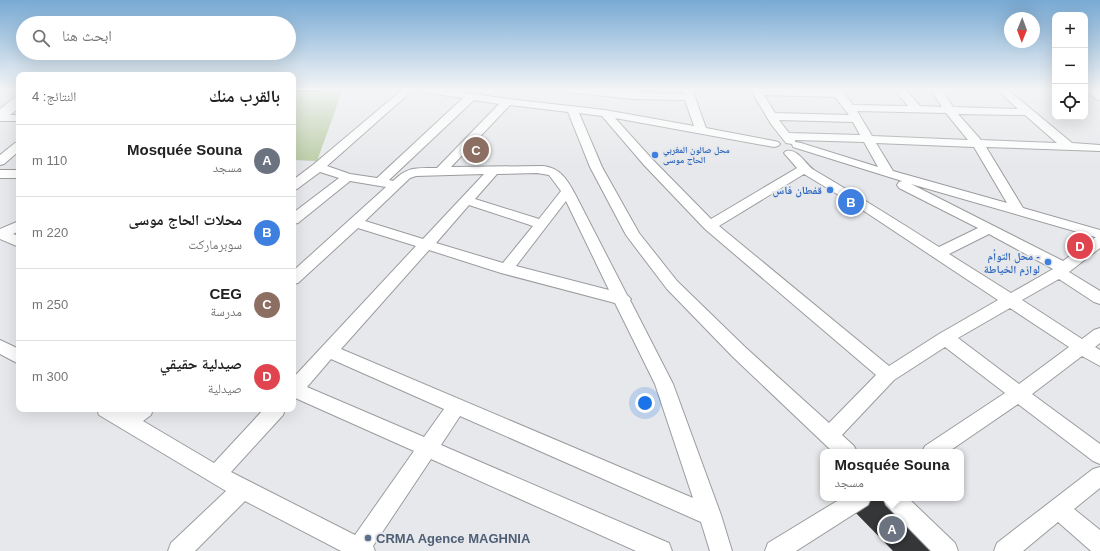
<!DOCTYPE html>
<html lang="ar">
<meta charset="utf-8">
<style>
:root{--surface:#fff;--page:#f2f2f2;--text:#222;--muted:#767676;--line:#e0e0e0;--accent:#db2777}
body{margin:0;font-family:Helvetica,"Noto Naskh Arabic",sans-serif;background:var(--page);color:var(--text);direction:rtl}
.controls{position:absolute;right:12px;top:12px;display:grid;overflow:hidden;border-radius:8px;box-shadow:0 4px 16px #0002}
.controls button{width:36px;height:36px;display:grid;place-items:center;padding:0;border:0;border-bottom:1px solid var(--line);background:var(--surface);color:var(--text);font:20px sans-serif}
.compass{position:absolute;left:1004px;top:12px;width:36px;height:36px;border-radius:50%;background:var(--surface);box-shadow:0 4px 16px #0002;rotate:181deg}
.you{position:absolute;left:645px;top:403px;width:14px;height:14px;margin:-10px;border:3px solid #fff;border-radius:50%;background:#1a73e8;box-shadow:0 0 0 6px #1a73e833}
.badge{display:grid;place-items:center;width:26px;height:26px;border-radius:50%;background:var(--accent);color:#fff;font-size:13px;font-weight:700}
.pin{position:absolute;translate:-50% -50%;border:2px solid #fff;box-shadow:0 1px 4px #0006}
.popup{position:absolute;left:820px;top:449px;width:144px;height:52px;box-sizing:border-box;display:grid;place-content:center;border-radius:8px;background:var(--surface);filter:drop-shadow(0 1px 3px #0005);font-size:13px;white-space:nowrap;color:var(--muted)}
.popup b{font-size:15px;color:var(--text)}
.popup::after{content:'';position:absolute;left:50%;top:100%;margin-left:-8px;border:8px solid transparent;border-top-color:var(--surface)}
.list{margin:0;padding:0;list-style:none}
h2{display:flex;justify-content:space-between;align-items:center;height:52px;margin:0;padding:0 16px;font-size:17px}
h2 small{font-size:13px;font-weight:400;color:var(--muted)}
.list li{display:grid;grid-template-columns:26px 1fr auto;gap:12px;align-items:center;box-sizing:border-box;height:72px;padding:0 16px;border-top:1px solid var(--line)}
.list b{display:block;font-size:15px;white-space:nowrap}
.list p{margin:0;font-size:13px;white-space:nowrap;color:var(--muted)}
.list em{font-size:13px;font-style:normal;color:var(--muted)}
.icon{flex:none;width:22px;height:22px;fill:none;stroke:currentColor;stroke-width:2;stroke-linecap:round;stroke-linejoin:round}
.map{position:relative;flex:none;width:1100px;height:551px;overflow:hidden;direction:ltr}
.search{position:absolute;background:var(--surface);box-shadow:0 4px 16px #0002;left:16px;top:16px;width:280px;height:44px;display:flex;align-items:center;gap:10px;box-sizing:border-box;padding:0 14px;border-radius:22px;color:var(--muted);font-size:15px}
.panel{position:absolute;background:var(--surface);box-shadow:0 4px 16px #0002;left:16px;top:72px;width:280px;height:340px;border-radius:8px;direction:rtl}
.map>svg:first-child{display:block}
.green{fill:#b9cca4}
.building{fill:#343638}
.lines{fill:none;stroke-linecap:round;stroke-linejoin:round}
.minor-casing{stroke:#9a9c9e;stroke-width:2}
.major-casing{stroke:#9a9c9e;stroke-width:2}
.minor{fill:#fff;fill-rule:evenodd}
.major{fill:#fff;fill-rule:evenodd}
.shop-dot{fill:#3f7fe0;stroke:#e6e8eb;stroke-width:1.5}
.service-dot{fill:#5c6f8a;stroke:#e6e8eb;stroke-width:1.5}
.labels{text-anchor:middle;stroke-width:4;stroke-linejoin:round;paint-order:stroke}
.far-shop-label{font-size:9px;font-weight:bold;fill:#366cbe;stroke:#e6e8eb;text-anchor:start}
.shop-label{font-size:11px;font-weight:bold;fill:#366cbe;stroke:#e6e8eb;text-anchor:end}
.near-service-label{font-size:13px;font-weight:bold;fill:#4e5e75;stroke:#e6e8eb;text-anchor:start}
</style>
<div class="map">
<svg width="1100" height="551" viewBox="0 0 1100 551">
<rect width="100%" height="100%" fill="#e6e8eb"/>
<!-- green -->
<path class="green" d="M293,89H343L317,161L293,160Z"/>
<!-- building -->
<path class="building" d="M293,89H324L322,92H293Z
M866,498H882L935,551H893L851,508Z"/>
<g class="lines">
<defs>
<path id="minor" d="M403,89H414L327,166L350,174L377,178L463,98L421,92L416,89H443L507,99L605,110L694,126L685,100L633,99L566,92L561,89C602,89 643,93 684,94L682,89H692L706,128L774,141L778,142L780,144L778,146L774,147L615,118L652,159L711,219L797,168L784,153L786,151C798,148 805,164 814,170C857,195 898,221 939,247L978,228L899,188L897,185L899,182L902,181L793,147L792,144L786,143L771,124L750,89L832,91L831,89H841L853,105L908,106L894,89H905L920,106L942,107L931,89H941L953,107L1018,109L996,89H1007L1072,143L1100,145V151L986,147L1023,208L1100,230V248L1069,272L1100,291V304L1094,302L1059,279L1022,300L1082,339L1094,330L1100,328V343L1095,347L1100,350V366L1082,356L1032,394L1100,444V464L1093,461L1018,404L948,452H922L925,446L1005,393L945,347L894,380L842,435L854,446L857,452H833L733,357L667,289L626,235L590,167L568,112L510,105L451,167L543,166C560,168 567,179 575,194L627,295L631,299L630,300L673,384L721,515L732,551H710L701,522L460,416L441,445L669,543L672,551H636L431,459L373,546L375,551H341L245,501L195,551H168L171,543L226,491L99,415L97,409H122L128,412L131,409H153L151,415L143,421L214,463L264,409H285L283,415L231,472L355,535L414,451L293,397V378L416,246L358,228L298,283L293,284V271L386,187L350,181L298,223L293,224V213L339,178L320,172L297,189L293,190V180L314,164ZM764,95L835,97L849,115L775,113ZM474,100L499,104L437,168C417,168 408,166 393,181L389,180ZM857,111L946,113L968,140L872,136ZM579,113L602,116L644,165L705,229L876,375L829,423L745,347L677,281L639,233L602,167ZM958,114L1025,115L1057,143L981,140ZM779,120L853,122L860,135L789,133ZM795,140L864,142L878,167L801,143L795,142ZM876,143L974,147L1007,203L893,171ZM537,173L549,175L561,191L539,219L475,199L497,174ZM484,174L423,239L365,221L410,178L416,176ZM804,174L855,205L998,300L939,334L889,366L719,226ZM911,184L1095,237H1096L1063,261ZM566,201L609,290L516,266ZM469,205L533,226L503,263L436,243ZM989,234L1053,269L1011,293L949,254ZM429,250L501,273L615,303L655,384L693,498L341,349ZM1010,308L1069,347L1019,384L958,338ZM331,359L444,409L424,437L307,387Z
M1085,89H1097L1100,92V100L1096,99Z
M0,115H19V121H0Z
M19,142V151L4,164L0,165V155L15,143Z
M0,170H19V178H0Z
M19,221V231L13,234L19,236V247L0,239V229Z
M0,340L19,349V364L0,354Z
M1100,467V488L1074,509L1100,530V551H1091L1058,522L1023,551H994L997,543L1093,469Z
M842,498H871L868,505L796,551H765L768,543Z
M883,498H908L955,543L958,551H931L886,505Z"/>
<path id="major" d="M19,97V108L5,119L0,120V109L14,98Z"/>
</defs>
<!-- minor casing -->
<use href="#minor" class="minor-casing"/>
<!-- major casing -->
<use href="#major" class="major-casing"/>
<!-- minor -->
<use href="#minor" class="minor"/>
<!-- major -->
<use href="#major" class="major"/>
</g>
<!-- sky -->
<linearGradient id="sky" x2="0" y2="1"><stop stop-color="#78aad4"/><stop offset="0.54" stop-color="#f4f5f6"/><stop offset="1" stop-color="#f4f5f6" stop-opacity="0"/></linearGradient>
<rect width="1100" height="166" fill="url(#sky)"/>
<!-- markers -->
<g class="shop-dot">
<circle cx="655" cy="155" r="4"/>
<circle cx="830" cy="190" r="4"/>
<circle cx="1048" cy="262" r="4"/>
</g>
<circle class="service-dot" cx="368" cy="538" r="4"/>
<g class="labels">
<!-- far-shop labels -->
<g class="far-shop-label">
<text x="663" y="153">محل صالون المغربي<tspan x="663" dy="10">الحاج موسى</tspan></text>
</g>
<!-- shop labels -->
<g class="shop-label">
<text x="822" y="194">قفطان فاس</text>
<text x="1040" y="260">محل التوأم -<tspan x="1040" dy="13">لوازم الخياطة</tspan></text>
</g>
<!-- near-service labels -->
<g class="near-service-label">
<text x="376" y="543">CRMA Agence MAGHNIA</text>
</g>
</g>
</svg>
<div class="controls">
<button>+</button>
<button>−</button>
<button><svg class="icon" aria-label="locate" viewBox="0 0 24 24"><circle cx="12" cy="12" r="6"/><path d="M12 2v4M12 18v4M2 12h4M18 12h4"/></svg></button>
</div>
<svg class="compass" viewBox="-18 -18 36 36"><path d="M0-13l5 13h-10z" fill="#e53935"/><path d="M0 13l5-13h-10z" fill="#767676"/></svg>
<div class="you"></div>
<div class="pin badge" style="left:892px;top:529px;background:#6b7280">A</div>
<div class="popup"><b>Mosquée Souna</b>مسجد</div>
<div class="pin badge" style="left:851px;top:202px;background:#3f7fe0">B</div>
<div class="pin badge" style="left:476px;top:150px;background:#8d6e63">C</div>
<div class="pin badge" style="left:1080px;top:246px;background:#e0444e">D</div>
<div class="search"><svg class="icon" aria-label="search" viewBox="0 0 24 24"><circle cx="10" cy="10" r="6"/><path d="M15 15l6 6"/></svg>ابحث هنا</div>
<section class="panel">
<h2>بالقرب منك<small>النتائج: 4</small></h2>
<ul class="list">
<li><span class="badge" style="background:#6b7280">A</span><div><b>Mosquée Souna</b><p>مسجد</p></div><em>110 m</em></li>
<li><span class="badge" style="background:#3f7fe0">B</span><div><b>محلات الحاج موسى</b><p>سوبرماركت</p></div><em>220 m</em></li>
<li><span class="badge" style="background:#8d6e63">C</span><div><b>CEG</b><p>مدرسة</p></div><em>250 m</em></li>
<li><span class="badge" style="background:#e0444e">D</span><div><b>صيدلية حقيقي</b><p>صيدلية</p></div><em>300 m</em></li>
</ul>
</section>
</div>
